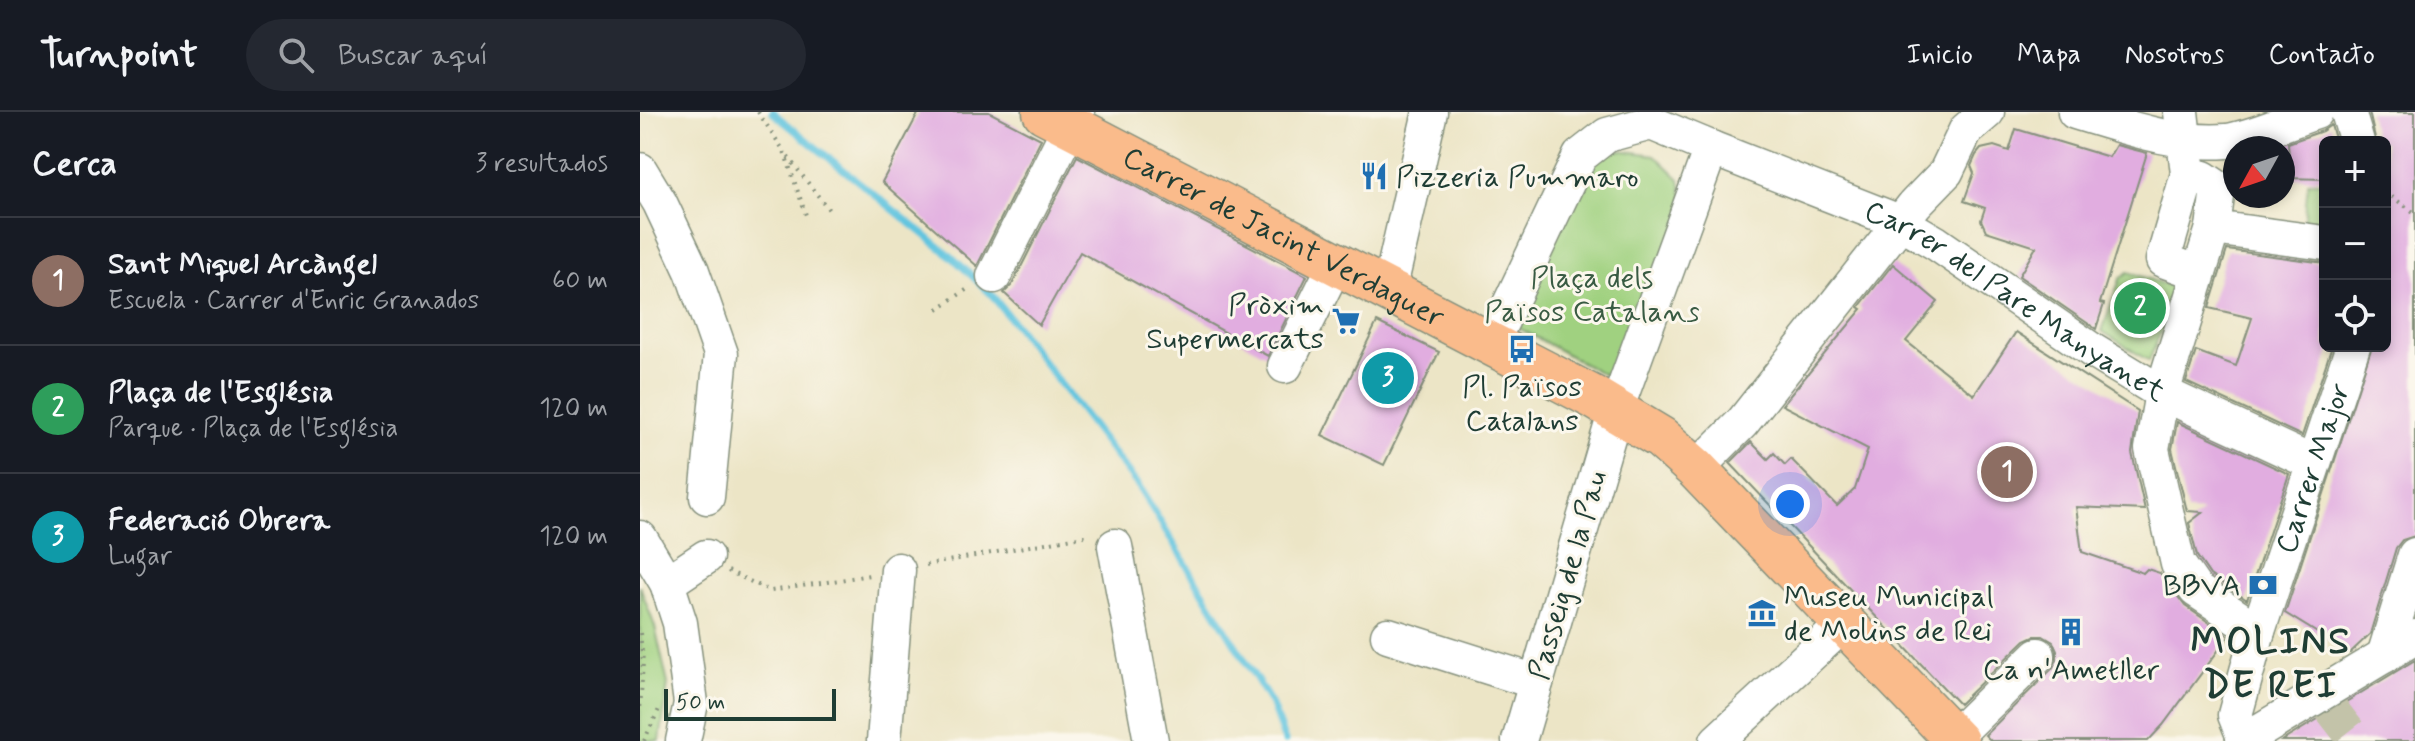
<!DOCTYPE html>
<html lang="es">
<meta charset="utf-8">
<style>
:root{--surface:#171b24;--page:#242831;--text:#f1f3f6;--muted:#9ea1a6;--line:#363941;--accent:#1f6fb2}
body{margin:0;font-family:Mynerve,sans-serif;background:var(--page);color:var(--text)}
.controls{position:absolute;right:24px;top:24px;display:grid;overflow:hidden;border-radius:12px;box-shadow:0 4px 12px #0003}
.controls button{width:72px;height:72px;display:grid;place-items:center;padding:0;border:0;border-bottom:2px solid var(--line);background:var(--surface);color:var(--text);font:40px sans-serif}
.compass{position:absolute;left:1583px;top:24px;width:72px;height:72px;border-radius:50%;background:var(--surface);box-shadow:0 4px 12px #0003;rotate:230deg}
.scale{position:absolute;left:24px;bottom:20px;width:172px;box-sizing:border-box;padding-left:8px;border:4px solid #1f3d34;border-top:0;font-size:22px;line-height:28px;white-space:nowrap;color:#1f3d34;-webkit-text-stroke:6px #fbf7ec;paint-order:stroke}
.you{position:absolute;left:1150px;top:392px;width:28px;height:28px;margin:-20px;border:6px solid #fff;border-radius:50%;background:#1a73e8;box-shadow:0 0 0 12px #1a73e833}
.badge{display:grid;place-items:center;width:52px;height:52px;border-radius:50%;background:var(--accent);color:#fff;font-size:26px;font-weight:700}
.pin{position:absolute;translate:-50% -50%;border:4px solid #fff;box-shadow:0 2px 8px #0006}
.list{margin:0;padding:0;list-style:none}
h2{display:flex;justify-content:space-between;align-items:center;height:104px;margin:0;padding:0 32px;font-size:34px}
h2 small{font-size:26px;font-weight:400;color:var(--muted)}
.list li{display:grid;grid-template-columns:52px 1fr auto;gap:24px;align-items:center;box-sizing:border-box;height:128px;padding:0 32px;border-top:2px solid var(--line)}
.list b{display:block;font-size:30px;white-space:nowrap}
.list p{margin:0;font-size:26px;white-space:nowrap;color:var(--muted)}
.list em{font-size:26px;font-style:normal;color:var(--muted)}
.icon{flex:none;width:44px;height:44px;fill:none;stroke:currentColor;stroke-width:2;stroke-linecap:round;stroke-linejoin:round}
.map{position:relative;flex:none;width:1775px;height:629px;overflow:hidden}
header{display:flex;align-items:center;gap:48px;box-sizing:border-box;height:112px;padding:0 40px;background:var(--surface);border-bottom:2px solid var(--line)}
header strong{font-size:38px}
nav{display:flex;gap:44px;margin-inline-start:auto;font-size:28px}
.search{width:560px;height:72px;background:var(--page);display:flex;align-items:center;gap:20px;box-sizing:border-box;padding:0 28px;border-radius:44px;color:var(--muted);font-size:30px}
main{display:flex}
aside{flex:1;background:var(--surface)}
.map>svg:first-child{display:block}
.green{fill:#a0d180;stroke:#60875a;stroke-width:2}
.lines{fill:none;stroke-linecap:round;stroke-linejoin:round}
.stream{stroke:#62c5df;stroke-width:7}
.building{fill:#e1ade0}
.minor-tunnel{stroke:#c3c3a9;stroke-width:34;stroke-dasharray:34 17;stroke-linecap:butt}
.minor-casing{stroke:#86917d;stroke-width:37}
.major-casing{stroke:#86917d;stroke-width:45}
.path{stroke:#86917d;stroke-width:4;stroke-dasharray:2 6;stroke-linecap:butt}
.minor{stroke:#fff;stroke-width:34}
.major{stroke:#fabb8b;stroke-width:42}
.labels{text-anchor:middle;stroke-width:6;stroke-linejoin:round;paint-order:stroke}
.poi-label{font-size:30px;fill:#1f3d34;stroke:#fbf7ec;text-anchor:start}
.street-label{font-size:30px;fill:#1f3d34;stroke:#fbf7ec}
.park-label{font-size:30px;fill:#395b43;stroke:#fbf7ec}
.district-label{font-size:38px;font-weight:bold;letter-spacing:2px;fill:#1f3d34;stroke:#fbf7ec}
</style>
<header>
<strong>Turnpoint</strong>
<div class="search"><svg class="icon" aria-label="search" viewBox="0 0 24 24"><circle cx="10" cy="10" r="6"/><path d="M15 15l6 6"/></svg>Buscar aquí</div>
<nav><a>Inicio</a><a>Mapa</a><a>Nosotros</a><a>Contacto</a></nav>
</header>
<main>
<aside>
<h2>Cerca<small>3 resultados</small></h2>
<ul class="list">
<li><span class="badge" style="background:#8d6e63">1</span><div><b>Sant Miquel Arcàngel</b><p>Escuela · Carrer d'Enric Granados</p></div><em>60 m</em></li>
<li><span class="badge" style="background:#2e9e5b">2</span><div><b>Plaça de l'Església</b><p>Parque · Plaça de l'Església</p></div><em>120 m</em></li>
<li><span class="badge" style="background:#0f9aa8">3</span><div><b>Federació Obrera</b><p>Lugar</p></div><em>120 m</em></li>
</ul>
</aside>
<div class="map">
<svg width="1775" height="629" viewBox="0 0 1775 629">
<rect width="100%" height="100%" fill="#fbf7ec"/>
<filter id="ink" filterUnits="userSpaceOnUse"><feTurbulence type="fractalNoise" baseFrequency=".0125" numOctaves="2"/><feDisplacementMap in="SourceGraphic" scale="16" xChannelSelector="R" yChannelSelector="G"/><feConvolveMatrix kernelMatrix="1 2 1 2 8 2 1 2 1" color-interpolation-filters="sRGB"/></filter>
<filter id="wash" filterUnits="userSpaceOnUse"><feTurbulence type="fractalNoise" baseFrequency=".006" numOctaves="4" result="noise"/><feDisplacementMap in="SourceGraphic" scale="32" xChannelSelector="R" yChannelSelector="G"/><feGaussianBlur stdDeviation="1.8" result="paint"/><feColorMatrix in="noise" values="0 0 0 0 0 0 0 0 0 0 0 0 0 0 0 0 0 1.4 0 .05"/><feComposite in="paint" operator="in"/></filter>
<g filter="url(#wash)">
<rect width="100%" height="100%" fill="#ece5c6"/>
<!-- green -->
<path class="green" d="M978,38L1015,43L1040,67L1046,103L990,277L868,210L946,48Z
M1668,70H1685V118L1664,115Z
M1488,160L1532,175L1536,182L1509,249L1462,219L1480,167Z
M0,474L15,515L28,572L20,629H0Z"/>
<g class="lines">
<!-- stream -->
<path class="stream" d="M132,0L311,144L352,183L499,375L631,591L645,629"/>
</g>
<g id="blocks">
<!-- building -->
<path class="building" d="M279,0H349L401,27L337,154L242,70Z
M1729,0H1775V424L1762,428L1756,436L1730,522L1710,541L1645,501L1732,234H1745L1747,145L1745,30H1736Z
M1691,13L1696,30H1685V67L1643,66V44H1649L1648,31L1682,19Z
M1376,17L1469,45L1476,33L1507,41L1460,191L1464,192L1456,217L1379,164L1396,135L1346,119L1341,108L1345,96L1324,89L1334,61L1331,54L1336,43L1341,37L1354,34L1369,39Z
M437,44L667,164L628,244L440,140L399,213L364,181L372,173Z
M1587,138L1685,151V234H1692L1662,324L1546,270L1556,239L1596,254L1612,206L1569,196Z
M1253,152L1298,190L1266,229L1334,283L1376,220L1498,299L1492,341L1505,398L1436,395L1442,440L1503,461L1507,457L1520,461L1545,494L1589,524L1523,613L1508,629H1351L1345,623L1412,557L1417,548V539L1413,530L1403,524H1394L1385,528L1319,592L1090,351L1111,330L1128,347L1134,341L1145,353L1151,347L1197,394L1215,377L1228,337L1142,293L1222,197L1219,195Z
M737,210L799,240L744,353L682,323Z
M1537,310L1649,362L1607,488L1570,463L1557,444L1549,411L1563,400L1547,399L1532,337Z
M1775,548V629H1642Z"/>
</g>
</g>
<g filter="url(#ink)">
<use href="#blocks" fill-opacity="0" stroke="#86917d" stroke-width="2"/>
<g class="lines">
<!-- minor-tunnel -->
<path class="minor-tunnel" d="M1688,593L1716,629"/>
<defs>
<g id="minor">
<path d="M1435,0C1486,15 1534,33 1587,29C1611,26 1651,8 1676,0"/>
<path d="M1541,0L1548,62L1523,148L1559,161L1522,281L1512,337L1538,452L1556,478L1618,519"/>
<path d="M1708,0L1717,30"/>
<path id="s1" d="M1071,36L1262,111L1296,131L1453,239L1522,281L1673,351"/>
<path d="M0,58L20,91L52,159L81,242L67,385"/>
<path d="M1548,62L1563,66L1578,76L1573,116L1559,161"/>
<path d="M1573,116L1685,131"/>
<path d="M354,164L437,0"/>
<path d="M749,179L790,0"/>
<path d="M850,234L940,44L967,23L1011,11L1071,36L976,298L879,629"/>
<path d="M645,254L695,153"/>
<path d="M1056,357L1102,311L1275,92L1306,60L1326,18L1347,0"/>
<path d="M0,426L27,471L40,511L51,591L43,629"/>
<path d="M475,434L511,629"/>
<path d="M27,471L66,445"/>
<path d="M748,523L896,570"/>
<path d="M1744,544L1775,443"/>
<path d="M1314,625L1398,543"/>
<path id="s2" d="M1605,628L1595,603L1618,519L1713,234"/>
<path d="M244,629L258,458"/>
<path d="M1077,629L1204,512"/>
<path d="M1603,629L1775,525"/>
</g>
<g id="major">
<path id="s3" d="M404,0L953,285L1021,326L1056,357L1317,629"/>
</g>
</defs>
<!-- minor casing -->
<use href="#minor" class="minor-casing"/>
<!-- major casing -->
<use href="#major" class="major-casing"/>
<!-- path -->
<path class="path" d="M118,0L144,39L167,106
M148,45L189,98
M1745,80L1775,101
M298,197L329,176
M286,453L444,424L450,426
M88,459L131,479L230,463
M0,521L3,549L0,599
M4,629L20,595"/>
<!-- minor -->
<use href="#minor" class="minor"/>
<!-- major -->
<use href="#major" class="major"/>
</g>
</g>
<!-- icons -->
<defs>
<symbol id="restaurant-bare" viewBox="-9 -9 18 18"><path d="M-5-6h1v4h1v-4h1v4h1v-4h1v5L-1.5 .5V6h-2V.5L-5-1ZM5-6V6H3V1.5H1.5Q1.5-4 5-6Z" fill="#1f6fb2" stroke="#fbf7ec" stroke-width="2.5" paint-order="stroke"/></symbol>
<symbol id="supermarket-bare" viewBox="-9 -9 18 18"><path d="M-6-5.5h2.5l.6 2H6L4.5 2H-2.5L-4.4-4H-6ZM-1.5 3.2a1.3 1.3 0 1 0 .1 0ZM3 3.2a1.3 1.3 0 1 0 .1 0Z" fill="#1f6fb2" stroke="#fbf7ec" stroke-width="2.5" paint-order="stroke"/></symbol>
<symbol id="bus-bare" viewBox="-9 -9 18 18"><path d="M-5-6H5V4H4V6H2V4H-2V6H-4V4H-5ZM-3.5-4V0h7V-4ZM-3.5 1.2v1.5H-2V1.2ZM2 1.2v1.5H3.5V1.2Z" fill="#1f6fb2" stroke="#fbf7ec" stroke-width="2.5" paint-order="stroke"/></symbol>
<symbol id="bank-bare" viewBox="-9 -9 18 18"><path d="M-6-4H6V4H-6ZM0-2.3a2.3 2.3 0 1 0 0 4.6a2.3 2.3 0 1 0 0-4.6Z" fill="#1f6fb2" stroke="#fbf7ec" stroke-width="2.5" paint-order="stroke"/></symbol>
<symbol id="museum-bare" viewBox="-9 -9 18 18"><path d="M0-6L6-3V-2H-6V-3ZM-5-1h2V3h-2ZM-1-1h2V3h-2ZM3-1h2V3H3ZM-6 4H6V6H-6Z" fill="#1f6fb2" stroke="#fbf7ec" stroke-width="2.5" paint-order="stroke"/></symbol>
<symbol id="building-bare" viewBox="-9 -9 18 18"><path d="M-4-6H4V6H1V3H-1V6H-4ZM-2.5-4.3h1.7v1.8h-1.7ZM.8-4.3h1.7v1.8H.8ZM-2.5-1h1.7V.8h-1.7ZM.8-1h1.7V.8H.8Z" fill="#1f6fb2" stroke="#fbf7ec" stroke-width="2.5" paint-order="stroke"/></symbol>
</defs>
<g fill-rule="evenodd">
<use href="#restaurant-bare" x="714" y="44" width="40" height="40"/>
<use href="#supermarket-bare" x="686" y="189" width="40" height="40"/>
<use href="#bus-bare" x="862" y="217" width="40" height="40"/>
<use href="#bank-bare" x="1603" y="453" width="40" height="40"/>
<use href="#museum-bare" x="1102" y="481" width="40" height="40"/>
<use href="#building-bare" x="1411" y="500" width="40" height="40"/>
</g>
<g class="labels">
<!-- poi labels -->
<g class="poi-label">
<text x="756" y="74">Pizzeria Pummaro</text>
<text x="684" y="202" text-anchor="end">Pròxim<tspan x="684" dy="34">Supermercats</tspan></text>
<text x="882" y="284" text-anchor="middle">Pl. Països<tspan x="882" dy="34">Catalans</tspan></text>
<text x="1601" y="483" text-anchor="end">BBVA</text>
<text x="1144" y="494">Museu Municipal<tspan x="1144" dy="34">de Molins de Rei</tspan></text>
<text x="1431" y="567" text-anchor="middle">Ca n'Ametller</text>
</g>
<!-- street labels -->
<g class="street-label">
<text dy="10" stroke="none"><textPath href="#s3" startOffset="270">Carrer de Jacint Verdaguer</textPath></text>
<text dy="10" stroke="none"><textPath href="#s1" startOffset="342">Carrer del Pare Manyanet</textPath></text>
<text dy="10" stroke="none"><textPath href="#s2" startOffset="286">Carrer Major</textPath></text>
<text transform="translate(927 463) rotate(-74)" y="10">Passeig de la Pau</text>
</g>
<!-- park labels -->
<g class="park-label">
<text x="952" y="175">Plaça dels<tspan x="952" dy="34">Països Catalans</tspan></text>
</g>
<!-- district labels -->
<g class="district-label">
<text x="1631" y="541">MOLINS<tspan x="1631" dy="44">DE REI</tspan></text>
</g>
</g>
</svg>
<div class="controls">
<button>+</button>
<button>−</button>
<button><svg class="icon" aria-label="locate" viewBox="0 0 24 24"><circle cx="12" cy="12" r="6"/><path d="M12 2v4M12 18v4M2 12h4M18 12h4"/></svg></button>
</div>
<svg class="compass" viewBox="-18 -18 36 36"><path d="M0-13l5 13h-10z" fill="#e53935"/><path d="M0 13l5-13h-10z" fill="#9ea1a6"/></svg>
<div class="scale">50 m</div>
<div class="you"></div>
<div class="pin badge" style="left:1367px;top:360px;background:#8d6e63">1</div>
<div class="pin badge" style="left:1500px;top:196px;background:#2e9e5b">2</div>
<div class="pin badge" style="left:748px;top:266px;background:#0f9aa8">3</div>
</div>
</main>
